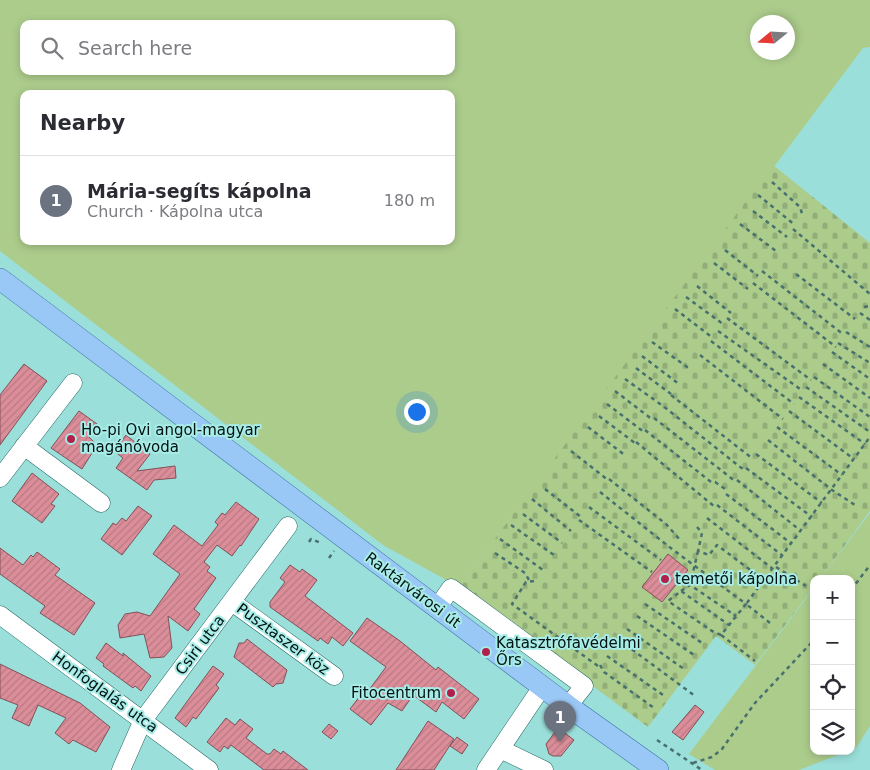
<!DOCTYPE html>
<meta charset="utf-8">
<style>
:root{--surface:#fff;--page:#f7f7f7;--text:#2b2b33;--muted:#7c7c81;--line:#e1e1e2;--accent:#b1204b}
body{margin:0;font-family:"DejaVu Sans",sans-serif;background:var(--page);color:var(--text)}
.controls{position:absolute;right:15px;bottom:15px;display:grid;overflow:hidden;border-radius:10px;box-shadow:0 2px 8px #0003}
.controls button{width:45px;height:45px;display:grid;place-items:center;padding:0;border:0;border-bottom:1px solid var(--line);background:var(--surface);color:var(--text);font:25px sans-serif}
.compass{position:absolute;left:750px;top:15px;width:45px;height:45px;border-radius:50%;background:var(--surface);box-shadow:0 2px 8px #0003;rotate:252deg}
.you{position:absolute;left:416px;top:411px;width:18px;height:18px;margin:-12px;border:4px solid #fff;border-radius:50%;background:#1a73e8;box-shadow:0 0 0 8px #1a73e833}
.badge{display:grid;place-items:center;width:32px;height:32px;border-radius:50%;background:var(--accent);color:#fff;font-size:16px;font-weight:700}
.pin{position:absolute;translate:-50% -41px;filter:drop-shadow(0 1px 2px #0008)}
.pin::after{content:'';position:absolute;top:26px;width:18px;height:15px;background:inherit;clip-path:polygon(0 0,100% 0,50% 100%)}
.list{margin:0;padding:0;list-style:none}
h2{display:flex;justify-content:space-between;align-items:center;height:65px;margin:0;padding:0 20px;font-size:21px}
h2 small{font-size:16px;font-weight:400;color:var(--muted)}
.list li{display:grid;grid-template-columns:32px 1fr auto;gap:15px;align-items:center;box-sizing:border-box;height:90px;padding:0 20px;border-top:1px solid var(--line)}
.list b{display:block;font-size:19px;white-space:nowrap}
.list p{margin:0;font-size:16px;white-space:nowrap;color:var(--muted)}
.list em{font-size:16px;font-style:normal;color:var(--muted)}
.icon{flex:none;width:28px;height:28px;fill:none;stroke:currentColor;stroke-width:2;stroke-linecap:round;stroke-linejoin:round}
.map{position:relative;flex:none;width:870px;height:770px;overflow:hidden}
.search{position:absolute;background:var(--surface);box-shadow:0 2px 8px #0003;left:20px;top:20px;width:435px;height:55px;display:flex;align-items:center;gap:12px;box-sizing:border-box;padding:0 18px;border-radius:10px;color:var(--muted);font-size:19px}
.panel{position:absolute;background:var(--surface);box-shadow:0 2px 8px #0003;left:20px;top:90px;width:435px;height:155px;border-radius:10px}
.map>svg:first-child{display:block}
.grass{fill:#accc8c;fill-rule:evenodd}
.cemetery{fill:url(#cemetery-stones)}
.building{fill:url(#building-hatch);stroke:#835058}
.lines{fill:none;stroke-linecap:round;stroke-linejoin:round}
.minor-casing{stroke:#246966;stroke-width:19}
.major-casing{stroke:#3971a2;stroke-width:22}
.path{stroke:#48716e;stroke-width:2.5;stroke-dasharray:4 4;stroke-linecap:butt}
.minor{stroke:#fff;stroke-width:18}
.major{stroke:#9ac8f6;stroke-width:21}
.poi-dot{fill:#b1204b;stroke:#a8ece7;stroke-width:2}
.labels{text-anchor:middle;stroke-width:4;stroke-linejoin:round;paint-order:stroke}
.poi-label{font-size:15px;fill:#001211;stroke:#a8ece7;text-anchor:start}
.street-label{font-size:15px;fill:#001211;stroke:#a8ece7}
</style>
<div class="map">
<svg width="870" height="770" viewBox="0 0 870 770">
<defs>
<pattern id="cemetery-stones" width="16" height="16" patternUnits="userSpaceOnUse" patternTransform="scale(1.25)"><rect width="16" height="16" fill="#accc8c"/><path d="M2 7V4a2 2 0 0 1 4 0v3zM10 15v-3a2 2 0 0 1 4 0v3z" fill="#92ae78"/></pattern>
<pattern id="building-hatch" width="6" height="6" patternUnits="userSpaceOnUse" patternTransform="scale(1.25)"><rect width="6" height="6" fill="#db8e99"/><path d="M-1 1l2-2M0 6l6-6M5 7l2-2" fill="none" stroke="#ba7983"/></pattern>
</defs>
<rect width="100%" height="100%" fill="#9bdfda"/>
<!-- grass -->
<path class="grass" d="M0,0H870V47L863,48L459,587L383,545L0,251ZM758,22H788V52H758ZM24,24H451V71H24ZM24,94H451V241H24Z
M870,513V726L856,748L851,750V579H820Z
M814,588V751H848L799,770H715L689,754Z"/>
<!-- cemetery -->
<path class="cemetery" d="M773,165L870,243V511L820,579H814V587L755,665L716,636L648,727L459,587Z"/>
<!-- building -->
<path class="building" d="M24,364L47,381L0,445V395Z
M79,411L97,424L88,436L97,445L82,469L51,448Z
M126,435L150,454L137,471L175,466L176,478L154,480L147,490L116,468L123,458L114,451Z
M32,473L59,494L51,504L55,506L42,523L12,501Z
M236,502L259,519L241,546L240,545L232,556L217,545L204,562L210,567L207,571L216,578L194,609L200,614L188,631L168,616L172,648L164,657L150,658L144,634L120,638L118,625L125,614L137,612L150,616L180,574L153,554L174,525L202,546L218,525L215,522L222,513L225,515Z
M138,506L152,516L122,555L101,539L113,523L116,525L122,518L126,521Z
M0,548L23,565L31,555L33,557L37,552L60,569L55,575L95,603L74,635L40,613L45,606L0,574Z
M668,554L688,570L662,602L642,587Z
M290,565L300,572L302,569L317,580L305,596L353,633L343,646L332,637L328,644L320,638L318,641L270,607V602L285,582L280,578Z
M367,618L400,641L436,670L438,667L479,699L464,719L442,702L436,712L413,695L402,711L388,703L371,725L350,709L360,696L363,698L386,667L350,641Z
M247,639L287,670L283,683L276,684L273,687L234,657L239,643H244Z
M106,643L123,656V653L151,676L141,691L135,686L133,688L103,666L104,664L96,658Z
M0,664L80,703L110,727L96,752L73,740L69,744L55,733L66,718L38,705L29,726L12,718L18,705L0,698Z
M213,666L224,674L216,685L219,688L196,719L193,717L186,727L175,718Z
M695,705L704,712L683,740L672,732Z
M226,718L235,725L240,719L253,729L246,738L267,754H270L274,749L281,754L283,751L308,770H264L231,745L228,749L224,746L220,752L207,742Z
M428,721L454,739L434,770H396Z
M329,724L338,731L331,739L322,732Z
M558,728L574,740L561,756H553L549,754L546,744Z
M457,737L468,745L462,754L450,746Z"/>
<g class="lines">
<defs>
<path id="minor" d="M24,446L101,503
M0,478L73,383
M232,602L334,676
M437,608L451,588L584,686L568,706
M0,615L209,770
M500,749L544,770
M121,770L143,720L288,526
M486,770L542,687"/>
<path id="major" d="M0,279L568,706L658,770"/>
</defs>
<!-- minor casing -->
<use href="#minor" class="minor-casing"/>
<!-- major casing -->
<use href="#major" class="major-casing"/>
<!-- path -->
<path class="path" d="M772,182L800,207L803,217
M758,195L795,225
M753,211L787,237
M740,224L776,251
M793,229L870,294
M725,250L758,276
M714,263L748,289
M762,271L844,335
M796,274L855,319
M753,283L836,347
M697,286L731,313
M686,297L723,324
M864,307L870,306
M675,309L713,338
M860,313L870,320
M727,318L811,380
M718,331L803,391
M846,332L870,347
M711,341L794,404
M652,342L690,369
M838,343L870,363
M832,352L870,379
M700,355L783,419
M642,356L679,384
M823,364L870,398
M636,368L671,394
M814,377L870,417
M625,379L663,406L744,470
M806,387L870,432
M615,391L653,420
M671,395L753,459
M799,397L865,444
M607,404L644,432
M789,411L854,459
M599,416L635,443
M654,418L735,481
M588,427L626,456
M777,427L842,475
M645,430L711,482H715L728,491
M768,440L832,490L855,505
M636,442L715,507
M571,451L608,480
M756,454L822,503
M746,468L812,517
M609,479L666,524L681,541
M737,480L801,531
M545,489L581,517
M600,492L672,549L746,604L721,635L755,661
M726,494L792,544
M532,499L571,531
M717,505L783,556
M589,507L661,560
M523,514L562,543
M707,518L773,569
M579,520L652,572
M511,525L554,555
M697,527L702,533L698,551L709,555L717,545L765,581
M500,539L543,570
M309,542L311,539L321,543
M698,551L690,585L736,616
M495,553L525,573L530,582
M329,558L334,551
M776,567L806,586
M534,581L526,582L512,604L598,666
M851,590L870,565
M681,591L690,585
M645,604L702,643
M637,616L694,655
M770,623L746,604L870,437
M627,629L684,669
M721,635L712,631L668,601L681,591L729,625
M619,640L695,696
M607,656L663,695
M600,665L604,672L654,708
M657,740L702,770
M693,763L712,757L722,749L755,703L814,640"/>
<!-- minor -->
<use href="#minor" class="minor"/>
<!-- major -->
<use href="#major" class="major"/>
</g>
<!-- markers -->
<g class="poi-dot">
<circle cx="71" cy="439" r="5"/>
<circle cx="665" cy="579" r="5"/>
<circle cx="486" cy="652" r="5"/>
<circle cx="451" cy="693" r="5"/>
</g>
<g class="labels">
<!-- poi labels -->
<g class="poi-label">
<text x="81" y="435">Ho-pi Ovi angol-magyar<tspan x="81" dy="17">magánóvoda</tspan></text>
<text x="675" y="584">temetői kápolna</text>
<text x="496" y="648">Katasztrófavédelmi<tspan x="496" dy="17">Őrs</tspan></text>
<text x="441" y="698" text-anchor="end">Fitocentrum</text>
</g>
<!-- street labels -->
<g class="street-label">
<text transform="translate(413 590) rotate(37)" y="5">Raktárvárosi út</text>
<text transform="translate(283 639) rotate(36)" y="5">Pusztaszer köz</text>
<text transform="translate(200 645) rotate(-53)" y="5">Csiri utca</text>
<text transform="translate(105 692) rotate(36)" y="5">Honfoglalás utca</text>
</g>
</g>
</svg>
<div class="controls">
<button>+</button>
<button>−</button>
<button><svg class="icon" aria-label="locate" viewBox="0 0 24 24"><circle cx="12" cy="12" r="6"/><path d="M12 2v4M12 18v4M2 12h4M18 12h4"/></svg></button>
<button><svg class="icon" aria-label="layers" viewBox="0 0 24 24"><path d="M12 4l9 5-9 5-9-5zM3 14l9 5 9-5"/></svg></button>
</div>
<svg class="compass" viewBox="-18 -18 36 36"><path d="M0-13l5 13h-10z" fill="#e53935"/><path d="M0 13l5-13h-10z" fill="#7c7c81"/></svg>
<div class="you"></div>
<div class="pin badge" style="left:560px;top:742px;background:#6b7280">1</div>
<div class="search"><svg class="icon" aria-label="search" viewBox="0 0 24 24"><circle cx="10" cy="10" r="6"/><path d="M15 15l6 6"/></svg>Search here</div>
<section class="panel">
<h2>Nearby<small></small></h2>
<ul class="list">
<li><span class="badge" style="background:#6b7280">1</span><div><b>Mária-segíts kápolna</b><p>Church · Kápolna utca</p></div><em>180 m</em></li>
</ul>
</section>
</div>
